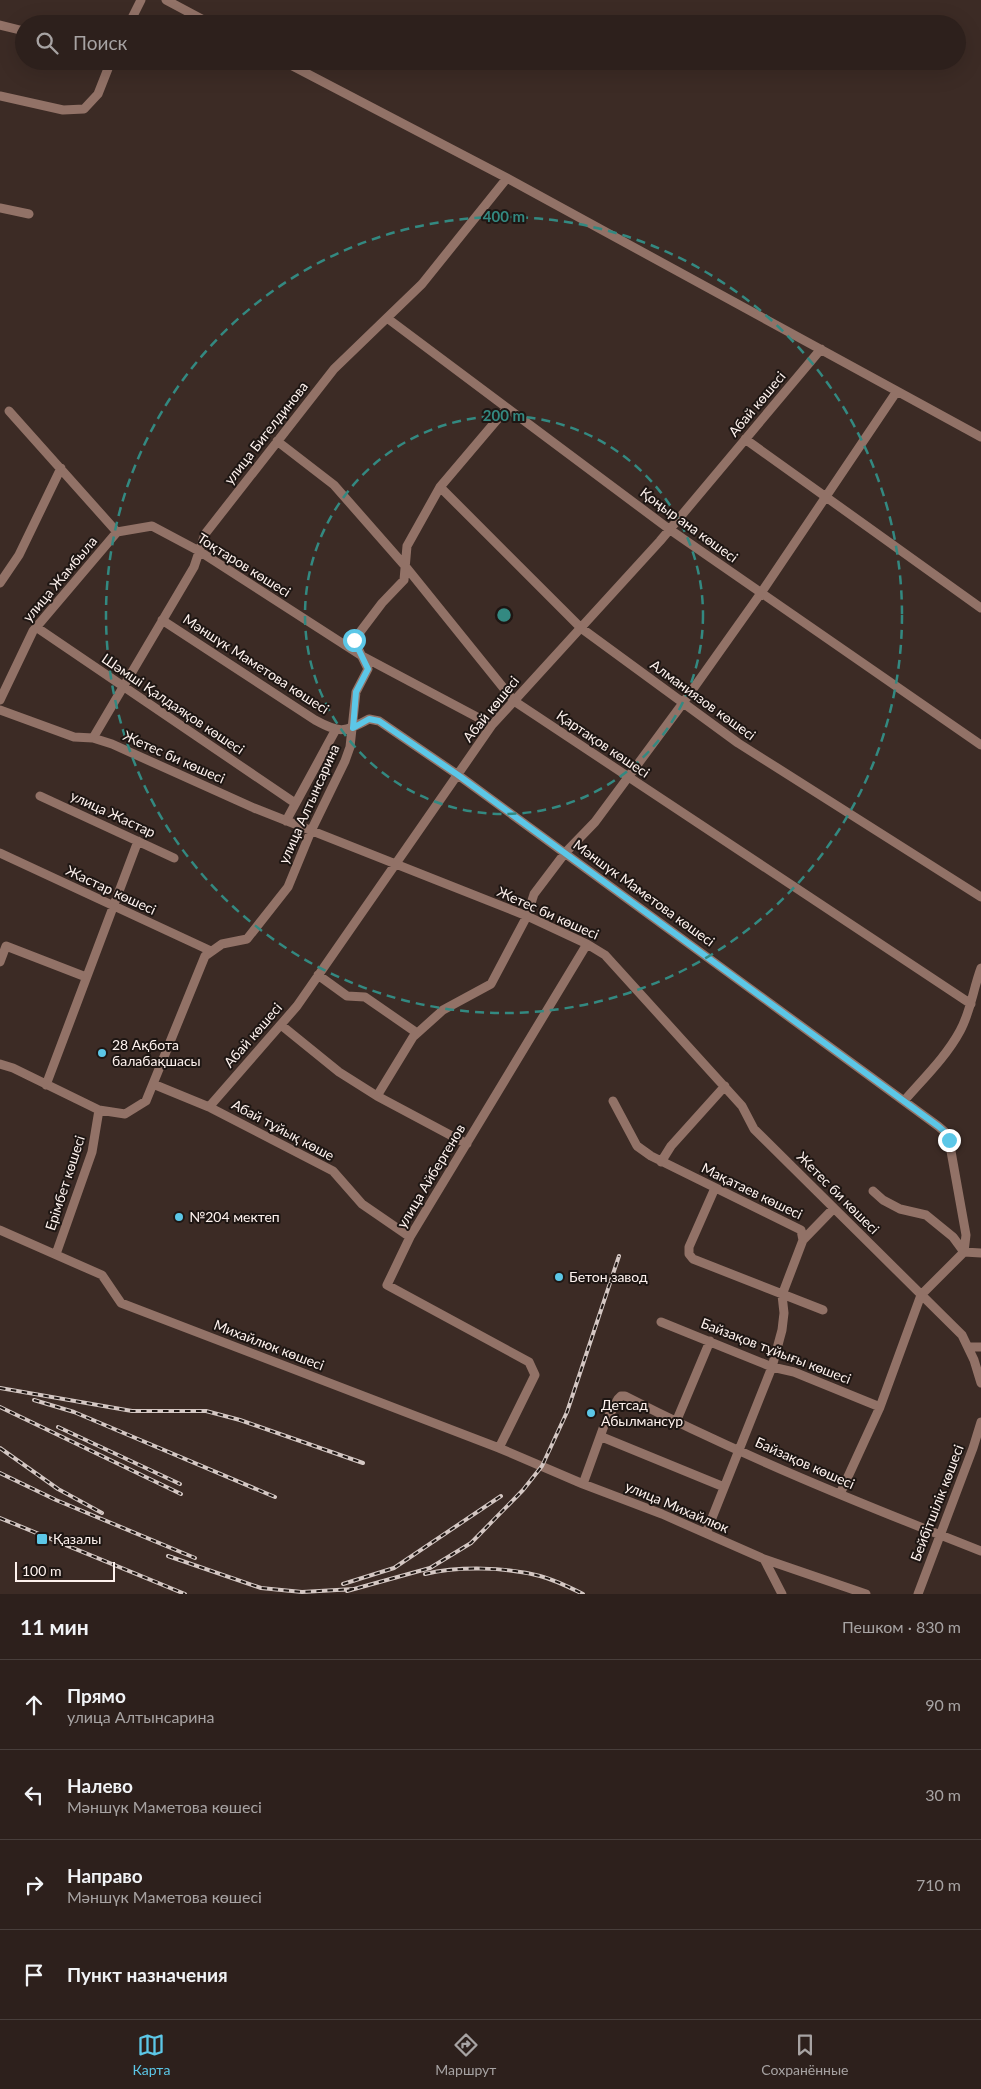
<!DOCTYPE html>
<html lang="ru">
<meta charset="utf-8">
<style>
:root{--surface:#2d201c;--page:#392d29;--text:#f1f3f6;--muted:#a7a3a3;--line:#483e3b;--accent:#5cc7e7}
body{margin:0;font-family:Lato,sans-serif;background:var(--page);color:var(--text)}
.scale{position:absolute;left:15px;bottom:12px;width:100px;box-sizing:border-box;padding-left:5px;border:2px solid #fef2ee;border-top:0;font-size:14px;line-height:18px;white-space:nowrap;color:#fef2ee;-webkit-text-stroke:4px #1e1613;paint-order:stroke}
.stop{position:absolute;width:15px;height:15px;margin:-11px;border:4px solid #5cc7e7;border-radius:50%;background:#fff}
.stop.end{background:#5cc7e7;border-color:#fff;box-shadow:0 1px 5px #0008}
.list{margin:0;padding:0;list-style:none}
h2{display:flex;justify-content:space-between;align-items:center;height:65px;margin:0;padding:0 20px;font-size:21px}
h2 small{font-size:16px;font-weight:400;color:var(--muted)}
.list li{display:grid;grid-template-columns:32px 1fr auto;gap:15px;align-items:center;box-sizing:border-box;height:90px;padding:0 20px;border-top:1px solid var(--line)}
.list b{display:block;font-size:19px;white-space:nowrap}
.list p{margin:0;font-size:16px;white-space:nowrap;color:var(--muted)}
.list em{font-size:16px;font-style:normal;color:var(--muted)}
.icon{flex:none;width:28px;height:28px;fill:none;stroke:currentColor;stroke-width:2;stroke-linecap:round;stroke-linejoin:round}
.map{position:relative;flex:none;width:981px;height:1594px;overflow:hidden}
.search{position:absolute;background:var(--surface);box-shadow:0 5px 20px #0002;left:15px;right:15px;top:15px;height:55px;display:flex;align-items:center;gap:12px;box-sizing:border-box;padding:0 18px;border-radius:28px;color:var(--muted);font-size:19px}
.sheet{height:425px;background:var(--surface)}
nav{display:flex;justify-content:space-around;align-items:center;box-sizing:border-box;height:70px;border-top:1px solid var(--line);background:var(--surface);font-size:14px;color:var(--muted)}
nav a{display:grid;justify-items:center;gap:2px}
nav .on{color:var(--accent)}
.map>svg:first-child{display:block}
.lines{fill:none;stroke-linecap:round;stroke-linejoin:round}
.minor{stroke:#927267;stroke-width:9}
.rail-casing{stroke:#d4c7c3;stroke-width:4}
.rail{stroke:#1e1613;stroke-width:2;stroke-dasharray:5.5;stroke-linecap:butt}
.route{stroke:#5cc7e7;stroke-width:6}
.ring{fill:none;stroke:#338981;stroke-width:2.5;stroke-dasharray:9 6}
.poi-dot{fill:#5cc7e7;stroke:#1e1613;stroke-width:2}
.labels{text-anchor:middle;stroke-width:4;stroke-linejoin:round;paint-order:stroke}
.street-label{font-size:14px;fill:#fef2ee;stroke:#1e1613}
.poi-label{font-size:14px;fill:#fef2ee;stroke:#1e1613;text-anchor:start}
.centre{fill:#338981;stroke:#1e1613;stroke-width:2.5}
.ring-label{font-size:15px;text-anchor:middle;font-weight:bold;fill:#338981;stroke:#1e1613;stroke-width:4;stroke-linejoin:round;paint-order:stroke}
</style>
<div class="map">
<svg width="981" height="1594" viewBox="0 0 981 1594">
<rect width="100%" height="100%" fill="#3c2b25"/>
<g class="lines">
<!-- minor -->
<path class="minor" d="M166,0L211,24
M129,24L141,0
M0,25L24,31
M283,61L507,178L981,437
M0,96L63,110L84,109L98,94L111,61
M0,208L29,214
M387,318L669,529L981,745
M9,411L117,532L152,526L199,551L362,656L492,725
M745,439L981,608
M277,441L334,485L406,567L514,701L971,1004
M440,487L581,628L738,743L981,897
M0,583L19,555L61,468
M162,620L315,720C339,733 344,733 369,719L379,721L458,775L938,1126L945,1132L949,1140L966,1235L964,1252
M36,627L295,803
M0,700L33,631L117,532
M0,710L74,737L93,738L112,744L254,808L527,916L587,944L605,955L742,1106L754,1129L962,1335L974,1360L981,1383
M93,738L194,567L205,534L334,369L422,284L507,178
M40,796L174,858
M286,821L335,731
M0,853L211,951
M0,962L6,946L86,977
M318,975L347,996L365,997L417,1033
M281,1025L339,1072L377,1096L467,1144
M0,1064L13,1068L99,1110L92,1152L56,1254
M153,1084L209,1107L333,1171L362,1204L410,1237
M46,1085L138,841
M377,1096L413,1037L443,1010L491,984L527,916L534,894L565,853L595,822L683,703L761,593L897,391
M613,1101L637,1146L651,1156L801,1230L803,1240L782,1295L784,1313L782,1330L772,1367L706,1533
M904,1101C923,1079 946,1057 960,1031C971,1011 973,989 981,968
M209,1107L297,1006L492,725L660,541L821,349
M99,1110L125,1114L146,1101L205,956L222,944L247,939L288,887L311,831L345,761L350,747L356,692L368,669L354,640L382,603L404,580L407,546L440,487L507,408
M661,1162L671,1146L725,1086
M715,1188L689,1247V1254L693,1259L823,1310
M873,1191L883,1200L900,1209L926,1215L953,1237L964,1252
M0,1230L102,1275L121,1303L499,1448L583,1484L662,1514L764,1559L782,1594
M803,1240L834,1208
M964,1252L981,1253
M661,1322L772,1367L794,1372L880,1407
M968,1347H981
M676,1422L710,1341
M602,1437L724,1487
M499,1448L535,1375L529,1362L387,1285L410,1237L587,944
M583,1484L605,1423L618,1399L621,1396H625C740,1455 861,1504 981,1551
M840,1494L880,1407L921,1295L964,1252
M764,1559L866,1594
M918,1594L973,1448L981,1422"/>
<defs>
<path id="rail" d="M0,1388L132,1411H206L240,1420L363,1463
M34,1400L74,1412L275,1497
M0,1407L181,1494
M58,1427L180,1484
M0,1448L58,1489L102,1513
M0,1473L56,1500L195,1558
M0,1518L185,1594
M168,1556L261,1588L302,1592L354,1589
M425,1574C459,1566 506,1567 540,1576C555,1580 569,1587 583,1594
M343,1584L394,1568L501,1496
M347,1591L430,1568L471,1543L523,1490L542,1466L567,1412L619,1256"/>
</defs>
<!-- rail casing -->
<use href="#rail" class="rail-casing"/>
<!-- rail -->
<use href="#rail" class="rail"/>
</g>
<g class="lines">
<!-- route -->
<path class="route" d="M354,640L368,669L356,692L353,728L369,719L379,721L458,775L938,1126L945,1132L949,1140"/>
</g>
<!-- distance rings -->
<g class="ring">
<circle cx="504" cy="615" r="199"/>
<circle cx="504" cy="615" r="398"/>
</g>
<!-- markers -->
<g class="poi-dot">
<circle cx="102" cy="1053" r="5"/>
<circle cx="179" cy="1217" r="5"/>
<circle cx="559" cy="1277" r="5"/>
<circle cx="591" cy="1413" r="5"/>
<rect x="36" y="1533" width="12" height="12" rx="2.5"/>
</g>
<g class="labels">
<!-- street labels -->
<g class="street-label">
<text transform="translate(757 404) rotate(-50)" y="5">Абай көшесі</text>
<text transform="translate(266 433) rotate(-52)" y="5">улица Бигелдинова</text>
<text transform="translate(689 525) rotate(36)" y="5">Қоңыр ана көшесі</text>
<text transform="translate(244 565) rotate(32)" y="5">Тоқтаров көшесі</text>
<text transform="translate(60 579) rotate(-50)" y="5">улица Жамбыла</text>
<text transform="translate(256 664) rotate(33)" y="5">Мәншүк Маметова көшесі</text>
<text transform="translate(703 700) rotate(36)" y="5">Алманиязов көшесі</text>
<text transform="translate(173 704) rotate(34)" y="5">Шәмші Қалдаяқов көшесі</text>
<text transform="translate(491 709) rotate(-51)" y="5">Абай көшесі</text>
<text transform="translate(603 744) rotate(34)" y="5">Қартақов көшесі</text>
<text transform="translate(174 757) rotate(24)" y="5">Жетес би көшесі</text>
<text transform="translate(309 804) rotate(-66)" y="5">улица Алтынсарина</text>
<text transform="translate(113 814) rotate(25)" y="5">улица Жастар</text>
<text transform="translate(111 890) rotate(25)" y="5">Жастар көшесі</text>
<text transform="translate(644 893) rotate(36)" y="5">Мәншүк Маметова көшесі</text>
<text transform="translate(548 913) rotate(24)" y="5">Жетес би көшесі</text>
<text transform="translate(253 1035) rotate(-49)" y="5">Абай көшесі</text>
<text transform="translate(283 1130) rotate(28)" y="5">Абай тұйық көше</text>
<text transform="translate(431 1176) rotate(-59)" y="5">улица Айбергенов</text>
<text transform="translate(65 1183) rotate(-72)" y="5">Ерімбет көшесі</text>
<text transform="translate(752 1191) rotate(26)" y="5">Мақатаев көшесі</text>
<text transform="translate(838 1193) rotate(45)" y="5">Жетес би көшесі</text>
<text transform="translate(269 1345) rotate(21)" y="5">Михайлюк көшесі</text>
<text transform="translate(776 1351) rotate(21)" y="5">Байзақов тұйығы көшесі</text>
<text transform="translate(805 1463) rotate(24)" y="5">Байзақов көшесі</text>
<text transform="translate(937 1503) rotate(-69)" y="5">Бейбітшілік көшесі</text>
<text transform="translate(677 1507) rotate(23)" y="5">улица Михайлюк</text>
</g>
<!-- poi labels -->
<g class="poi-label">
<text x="112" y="1050">28 Ақбота<tspan x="112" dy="16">балабақшасы</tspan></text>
<text x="189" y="1222">№204 мектеп</text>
<text x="569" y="1282">Бетон завод</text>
<text x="601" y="1410">Детсад<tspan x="601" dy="16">Абылмансур</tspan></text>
<text x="53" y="1544">Қазалы</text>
</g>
</g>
<circle cx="504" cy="615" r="8" class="centre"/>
<g class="ring-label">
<text x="504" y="222">400 m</text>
<text x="504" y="421">200 m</text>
</g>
</svg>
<div class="scale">100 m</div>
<div class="stop" style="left:354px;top:640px"></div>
<div class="stop end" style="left:949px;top:1140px"></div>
<div class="search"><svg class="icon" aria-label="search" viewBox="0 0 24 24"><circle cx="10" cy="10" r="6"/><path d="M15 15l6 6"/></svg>Поиск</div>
</div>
<section class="sheet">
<h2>11 мин<small>Пешком · 830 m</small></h2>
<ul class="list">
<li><svg class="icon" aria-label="ahead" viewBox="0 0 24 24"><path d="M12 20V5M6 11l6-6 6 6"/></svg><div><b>Прямо</b><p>улица Алтынсарина</p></div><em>90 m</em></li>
<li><svg class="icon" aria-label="left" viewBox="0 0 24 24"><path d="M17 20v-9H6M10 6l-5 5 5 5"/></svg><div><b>Налево</b><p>Мәншүк Маметова көшесі</p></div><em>30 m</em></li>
<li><svg class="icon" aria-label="right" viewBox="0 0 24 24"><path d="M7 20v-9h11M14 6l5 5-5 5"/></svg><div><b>Направо</b><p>Мәншүк Маметова көшесі</p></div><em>710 m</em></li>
<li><svg class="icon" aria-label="arrive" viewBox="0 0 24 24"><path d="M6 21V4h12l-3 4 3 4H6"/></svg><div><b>Пункт назначения</b></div></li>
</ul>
</section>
<nav>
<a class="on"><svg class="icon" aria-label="map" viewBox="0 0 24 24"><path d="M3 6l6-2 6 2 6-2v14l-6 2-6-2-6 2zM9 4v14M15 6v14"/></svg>Карта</a>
<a><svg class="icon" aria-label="directions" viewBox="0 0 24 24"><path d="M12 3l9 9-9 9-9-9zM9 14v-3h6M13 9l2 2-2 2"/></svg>Маршрут</a>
<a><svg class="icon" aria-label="saved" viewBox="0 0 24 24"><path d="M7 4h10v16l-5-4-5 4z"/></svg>Сохранённые</a>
</nav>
